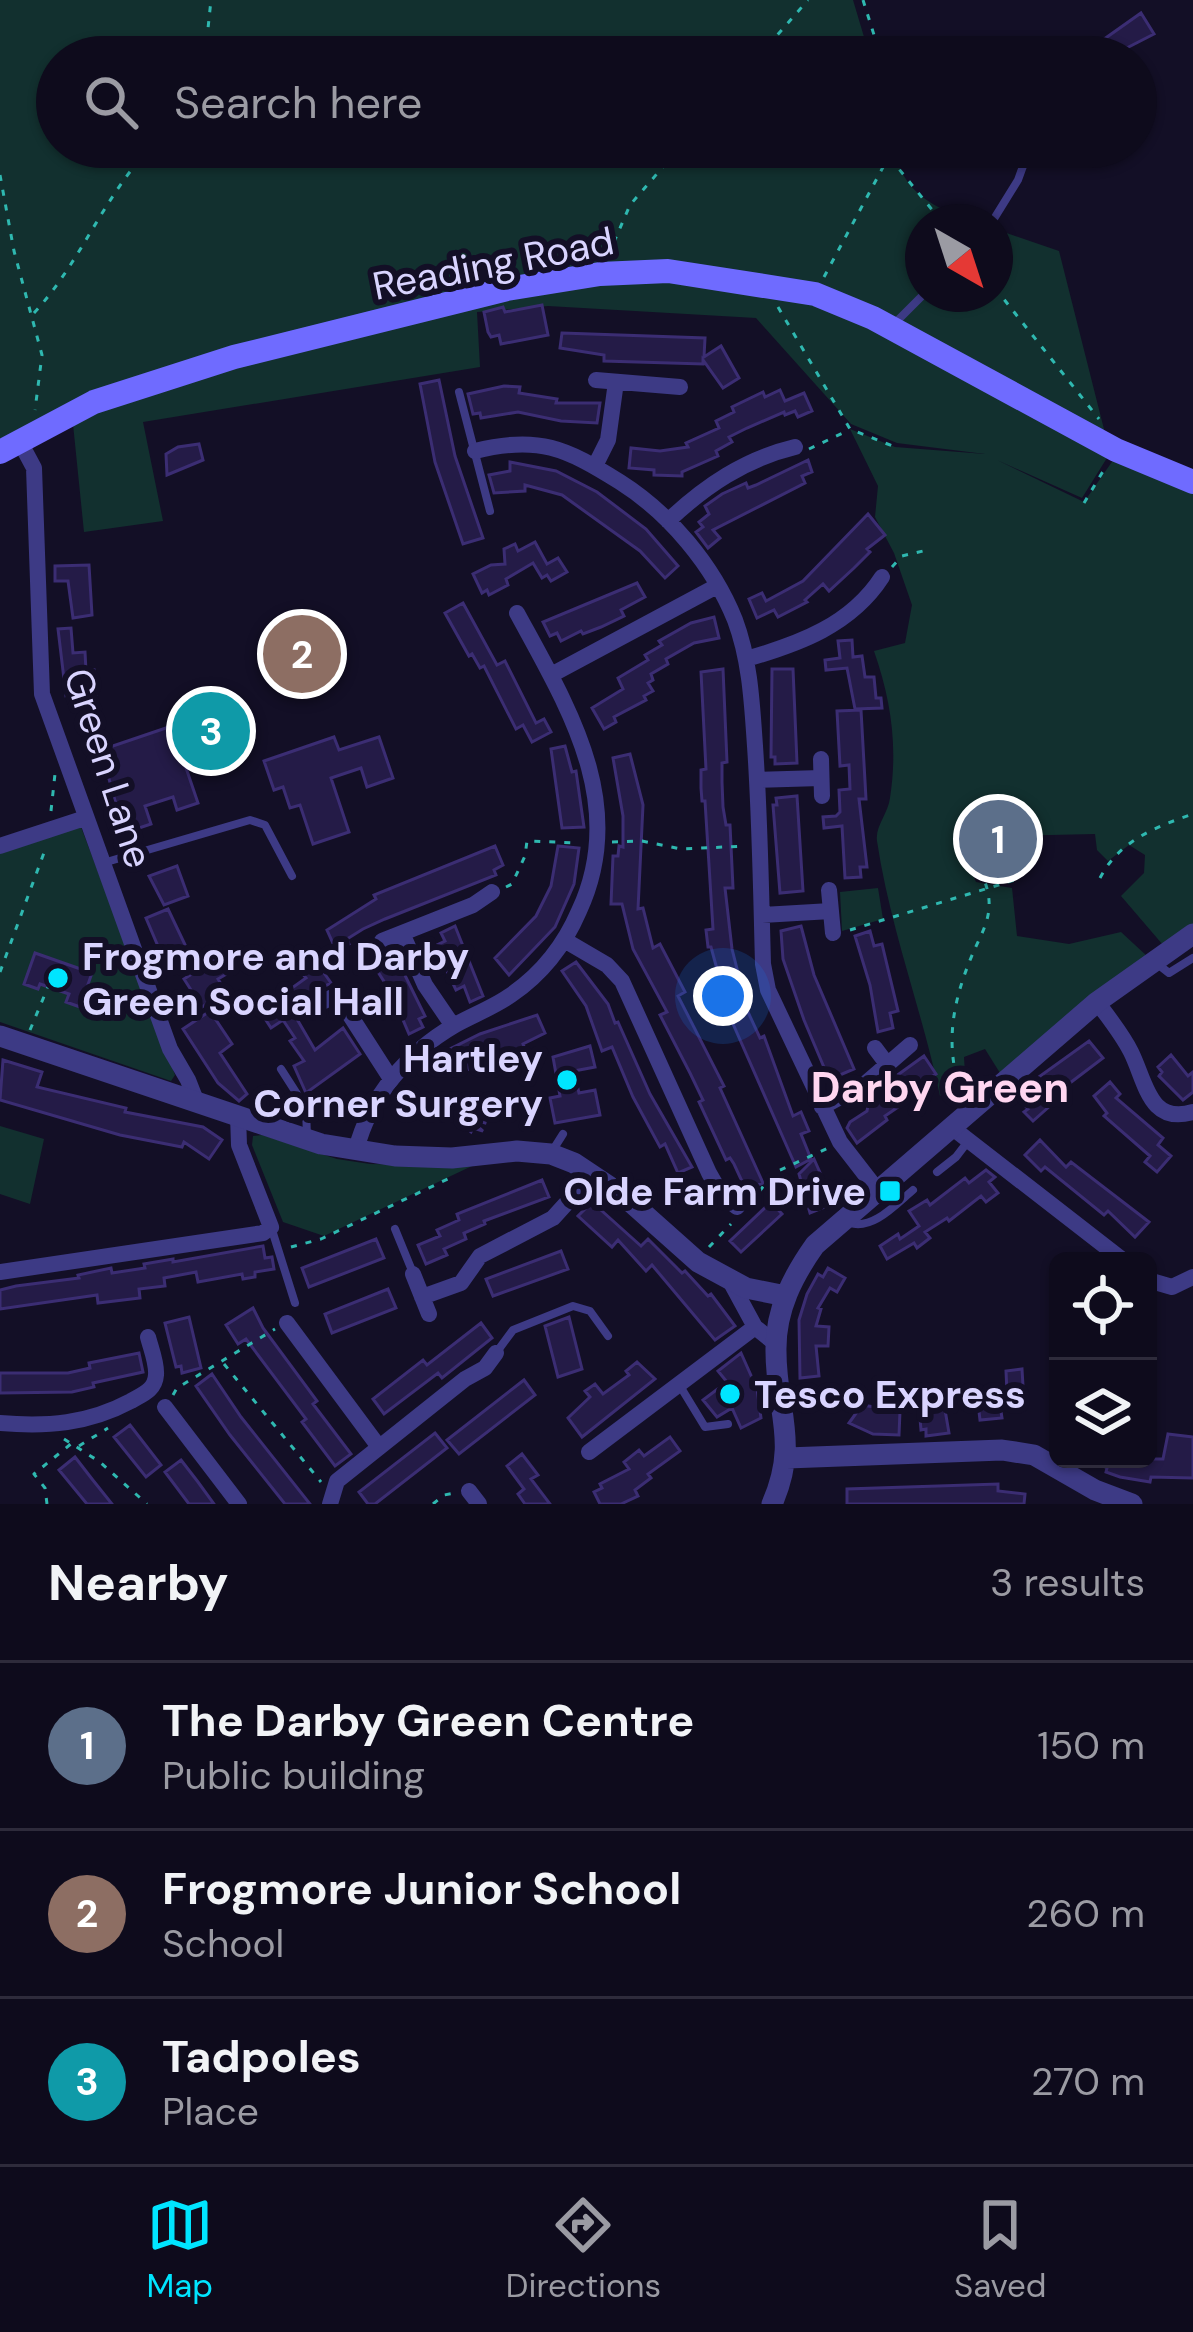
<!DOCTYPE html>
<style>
:root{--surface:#0e0b1c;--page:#1c1929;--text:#f1f3f6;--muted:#9b9ba3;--line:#2e2b3b;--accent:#00e5ff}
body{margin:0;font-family:"DM Sans",sans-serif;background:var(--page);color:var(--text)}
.controls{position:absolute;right:36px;bottom:36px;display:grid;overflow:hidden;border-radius:18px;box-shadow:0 3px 9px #0004}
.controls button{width:108px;height:108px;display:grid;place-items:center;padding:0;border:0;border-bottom:3px solid var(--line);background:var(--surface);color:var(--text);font:60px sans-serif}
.compass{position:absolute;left:905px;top:204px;width:108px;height:108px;border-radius:50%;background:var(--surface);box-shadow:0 3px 9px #0004;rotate:141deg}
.you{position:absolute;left:723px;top:996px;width:42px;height:42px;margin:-30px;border:9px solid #fff;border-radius:50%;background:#1a73e8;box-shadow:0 0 0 18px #1a73e833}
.badge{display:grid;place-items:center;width:78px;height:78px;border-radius:50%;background:var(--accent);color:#fff;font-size:39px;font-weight:700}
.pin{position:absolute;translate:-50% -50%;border:6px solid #fff;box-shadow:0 3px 12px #0006}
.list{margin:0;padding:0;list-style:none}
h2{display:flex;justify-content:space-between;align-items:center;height:156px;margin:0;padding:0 48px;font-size:51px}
h2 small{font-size:39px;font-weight:400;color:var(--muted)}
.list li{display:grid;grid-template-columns:78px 1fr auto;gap:36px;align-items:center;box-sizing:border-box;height:168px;padding:0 48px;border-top:3px solid var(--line)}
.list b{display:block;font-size:45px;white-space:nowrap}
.list p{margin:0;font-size:39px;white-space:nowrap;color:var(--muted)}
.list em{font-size:39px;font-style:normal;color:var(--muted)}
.icon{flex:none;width:66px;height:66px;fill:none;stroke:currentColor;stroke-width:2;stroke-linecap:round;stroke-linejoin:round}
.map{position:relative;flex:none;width:1193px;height:1504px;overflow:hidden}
.search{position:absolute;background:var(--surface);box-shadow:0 3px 9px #0004;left:36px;right:36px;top:36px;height:132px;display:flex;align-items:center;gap:30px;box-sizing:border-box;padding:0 42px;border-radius:66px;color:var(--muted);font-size:45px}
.sheet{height:660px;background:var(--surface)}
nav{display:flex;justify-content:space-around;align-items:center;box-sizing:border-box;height:168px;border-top:3px solid var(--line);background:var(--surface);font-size:33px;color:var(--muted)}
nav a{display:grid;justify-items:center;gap:6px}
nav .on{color:var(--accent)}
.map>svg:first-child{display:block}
.green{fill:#12302f}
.building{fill:#241b47;stroke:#3b2d73;stroke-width:3}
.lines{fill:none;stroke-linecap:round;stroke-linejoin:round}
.path{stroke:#2fb8b0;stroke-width:3;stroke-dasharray:6 9;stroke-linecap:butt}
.service{stroke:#3d3a85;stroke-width:8}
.minor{stroke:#3d3a85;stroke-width:16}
.tertiary{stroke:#3d3a85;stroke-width:21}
.secondary{stroke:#6f6bff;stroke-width:24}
.poi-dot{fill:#00e5ff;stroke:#130f26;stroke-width:4.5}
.labels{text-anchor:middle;stroke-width:12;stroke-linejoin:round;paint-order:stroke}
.street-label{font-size:39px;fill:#d9d4ff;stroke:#130f26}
.poi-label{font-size:39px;font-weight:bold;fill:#d9d4ff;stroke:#130f26;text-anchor:start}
.neighbourhood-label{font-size:42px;font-weight:bold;fill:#ffd6f0;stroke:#130f26}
</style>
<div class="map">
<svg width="1193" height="1504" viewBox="0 0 1193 1504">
<rect width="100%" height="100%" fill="#130f26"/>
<!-- green -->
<path class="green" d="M0,0H853L870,57H57V147H893C903,194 934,208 975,222H923V294H995V229L1059,251L1110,453L1082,498L997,460L1084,502L1116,456L1193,492V926L1163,945L1121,896L1144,873L1145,855L1129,845L1108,861L1097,850L1095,834L956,837L976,882L1012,888L1017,936L1069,944L1121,932L1148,957L1000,1073L985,1049L964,1057L965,1075L940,1096C922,1010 890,928 877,841C875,826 888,814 890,798C898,746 891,700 874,651L905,643L912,605L894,553L875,517L878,486L850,429L895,447L985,454L897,443L851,424L756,318L548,306L477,312L480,367L143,422L163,521L84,532L73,424L18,454L0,438Z
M81,827L175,1075L171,1081L0,1022V852Z
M878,888L883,919L842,931L840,892Z
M0,1126L44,1139L30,1204L0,1194Z
M262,1135L337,1159L370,1164L472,1166L324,1236L283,1222L252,1145L253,1136Z"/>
<!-- building -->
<path class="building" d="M1141,13L1154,34L1109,57L1100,42Z
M542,305L548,335L501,344L499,335L491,337L488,332L484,312L503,307L505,312Z
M562,333L705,338L704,357L721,346L739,378L723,388L703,360V364L604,361V355L560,348Z
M439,380L455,456L483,538L463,544L435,462L420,384Z
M504,386L520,387L519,393L557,399L556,403H600L597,423L561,421L518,412L481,418L480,413L473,414L468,394Z
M780,390L785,401L804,393L812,411L798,417L795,411L785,415L784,412L747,428L729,437L732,442L716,451L718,456L682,472V476L654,475V470L629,468L631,448L660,451L688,447L686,443L719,428L716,421L734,412L732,407L763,392L765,397Z
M199,444L203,460L167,475L166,454L178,447Z
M808,460L812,472L802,476L805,483L713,530L720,538L708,548L696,532L703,527L699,522L709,514L705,506L722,494L746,483L748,488L756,485Z
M510,462L556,471L597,492L646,529L678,566L665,578L640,551L562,495L525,485V491L494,493L489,475L510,471Z
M868,514L885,535L867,549L870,552L854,568L829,591L823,584L805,600L807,602L778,617L774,610L757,618L749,599L762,593L766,601L803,581Z
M535,542L547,564L558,558L567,572L551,581L547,575L542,578L533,563L506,579L508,585L489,595L487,590L482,593L473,574L491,565L505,564L504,549L515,544L518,551Z
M89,565L92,615L73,618L68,581H55V566Z
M637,583L645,597L621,610L624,616L601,627L583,634L581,631L561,641L557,633L550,636L543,622Z
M463,603L497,665L505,661L536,723L544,719L551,732L532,742L523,725L516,729L484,666L480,668L472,654L469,656L445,613Z
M714,617L719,638L694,643L666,659L668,664L651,674L653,680L648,683L653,691L644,696L646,700L614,717L616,722L604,729L592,708L623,689L618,678L648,660L645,655L662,645L659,641L691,623Z
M71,628L73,653L85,652L86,671L94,670L96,694L66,696L58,629Z
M852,640L853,657L862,656L865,677H874L876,698H881L882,708L855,709L847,668L826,670L825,660L840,658L838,641Z
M723,669L727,762L722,763V782L723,807L726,825H730L733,888H725L732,949L748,1012L760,1038L764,1036L793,1116L801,1112L809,1131L801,1134L811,1159L796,1167L730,1017L711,947H708L706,930L713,929L705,801H702L701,788V770L706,769L701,672Z
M772,669H793L797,763L775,764V757H771Z
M222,709L234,740L183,759L198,803L177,810L173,797L145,806L151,824L124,833L101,750Z
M861,710L866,799H859L867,867H860L861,877L845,878L842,826L824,828L823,817L836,816L840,812L839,790L850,789L849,765L840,766L837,711Z
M334,737L339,750L379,737L393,778L367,787L361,768L331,778L349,832L313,844L300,805L290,808L283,787L274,790L264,761Z
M565,746L572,772L576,771L584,827L562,828L551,749Z
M630,754L643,805L638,909L643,908L653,948L660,944L685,992L678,996L724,1086L720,1088L763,1183L746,1190L734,1164L730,1158L726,1160L699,1102L703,1100L690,1073L660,1015L667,1012L633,949L622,904H611L613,856H618L619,846L623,847V816L613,758Z
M797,796L803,891L780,893L773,805H777L776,798Z
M979,824H1017V854H979Z
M495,846L503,865L494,870L496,875L385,919L363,929L347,939L349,944L336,950L327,930L376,899L374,895Z
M558,846L579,848L574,884L555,927L509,975L495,958L536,916L551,886Z
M177,866L188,896L164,905L149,876Z
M168,909L188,951L175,959L179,965L166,973L155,954L160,951L146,918Z
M455,926L483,996L470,1002L464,986L456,990L435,946L445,941L441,933Z
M801,926L814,975L854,1069L833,1078L830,1071L826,1072L804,1020L783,959L781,931Z
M870,931L874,946L882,944L898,1011L890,1013L893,1028L878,1032L870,985L855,936Z
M35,953L92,973L80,1007L66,1002L69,994L40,984L38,989L24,984Z
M385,954L389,963L397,959L425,1016L419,1019L423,1027L409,1034L392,994L371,961Z
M220,956L230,972L218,979L221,984L211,990L216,998L202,1007L184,979Z
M576,962L608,1004L615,1023L618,1022L650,1094L692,1167L678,1173L665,1144L660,1147L633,1097L612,1047L602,1051L586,1006L562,971Z
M317,963L331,983L301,998L294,1014L315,1050L343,1028L360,1054L306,1093L294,1066L304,1061L290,1041L295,1038L283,1020L271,1028L260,1011L306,978L302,973Z
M210,1011L232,1044L220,1053L247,1094L239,1101L218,1083L183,1029Z
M537,1015L545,1033L523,1044L525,1049L486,1067L484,1061L469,1069L464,1059L441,1070L434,1057L480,1034Z
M1089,1041L1103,1058L1066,1086L1069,1089L1033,1121L1024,1112L1028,1109L1015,1094Z
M590,1046L595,1067L574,1071L579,1093L595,1090L600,1115L555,1123L550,1098L560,1096L553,1057Z
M1171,1055L1188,1076L1193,1072V1092L1183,1100L1159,1076L1162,1072L1158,1067Z
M924,1056L936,1074L913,1088L915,1092L899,1102L901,1105L885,1116L887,1120L857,1143L847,1128L850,1122L867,1111L869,1100L884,1090L881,1087Z
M3,1060L42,1072L37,1087L126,1108L125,1112L203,1127L222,1140L209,1159L184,1142L182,1147L120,1135L0,1100Z
M1110,1082L1120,1094L1116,1098L1163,1138L1158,1145L1171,1156L1157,1172L1145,1162L1150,1156L1104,1116L1107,1113L1094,1096Z
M428,1096L461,1111L465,1099L490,1107L485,1123L475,1120L474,1123L483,1131L473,1128L471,1132Z
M1040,1140L1066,1167L1071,1162L1149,1222L1135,1237L1108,1211L1104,1215L1045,1167L1041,1171L1025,1155Z
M814,1159L829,1193L821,1196L825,1207L810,1213L799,1174Z
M986,1170L995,1177L989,1182L998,1193L986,1202L981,1196L949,1221L947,1218L925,1232L930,1238L917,1248L914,1243L887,1259L880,1246L898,1234L900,1239L919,1226L909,1211L927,1200L930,1205L965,1178L969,1183Z
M542,1180L549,1197L484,1221L485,1224L464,1233L466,1239L444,1249L447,1255L426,1264L418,1245L440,1236L437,1230L459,1220L457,1214Z
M592,1202L641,1246L648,1239L682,1273L685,1271L708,1296L711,1294L735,1326L715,1340L652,1265L646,1271L618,1240L612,1247L578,1216Z
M771,1202L782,1214L741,1252L730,1241Z
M376,1239L384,1258L309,1287L302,1268Z
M263,1246L265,1258L272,1257L274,1269L255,1272V1277L243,1279L242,1274L198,1282L196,1272L164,1278L165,1286L139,1289L140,1298L98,1303L97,1295L0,1309V1290L16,1286L79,1278L78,1275L111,1268L112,1273L145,1268L144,1264L173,1259V1262Z
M561,1251L568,1269L493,1296L486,1279Z
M828,1268L845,1278L837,1292L830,1288L818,1308L821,1309L816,1326L829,1327L828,1346H816L819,1376L800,1378L799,1320L807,1294L818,1274L823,1277Z
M388,1289L396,1308L332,1333L325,1314Z
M253,1308L263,1328L317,1401L313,1404L351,1454L335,1466L302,1422L306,1419L246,1339L238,1344L226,1325Z
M189,1317L201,1368L182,1373L181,1366L176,1367L165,1323Z
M569,1317L582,1369L558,1377L545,1326Z
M481,1323L492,1338L442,1378L438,1373L384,1414L373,1399L423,1360L427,1365Z
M139,1353L143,1372L93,1383L94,1387L72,1392L0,1393V1373H68L90,1368L89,1363Z
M741,1353L757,1389L761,1418L741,1428L732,1408L717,1417L703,1400L727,1382L718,1371Z
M637,1362L655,1379L582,1437L568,1418L590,1397L585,1391L595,1384L603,1394L629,1375L626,1371Z
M1022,1369L1024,1403L1000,1405L1002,1418L980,1420L978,1403L984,1402V1396L1007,1393L1006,1371Z
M212,1374L241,1417L310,1504H285L230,1435L196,1386Z
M524,1380L535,1395L459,1454L447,1440Z
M944,1404L949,1433L926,1436V1429L921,1430L919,1407Z
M862,1405L900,1411L899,1435L873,1434L849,1423Z
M130,1425L161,1465L146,1477L114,1437Z
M435,1433L447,1448L375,1504H368L359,1492Z
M1168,1434L1193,1437V1478L1151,1477L1150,1482L1120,1477L1106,1472L1107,1468L1091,1459H1163Z
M670,1437L680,1451L648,1474L651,1478L635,1490L638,1496L621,1504H600L594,1492L602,1488L600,1484L629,1469L624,1462L639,1450L644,1456Z
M522,1454L538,1475L531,1479L550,1504H525L518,1494L524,1489L507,1466Z
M75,1457L92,1479L112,1504H87L59,1470Z
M181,1460L198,1482L214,1504H189L165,1472Z
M998,1484V1491L1025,1494L1024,1504H847V1489Z"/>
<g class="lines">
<!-- path -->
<path class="path" d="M863,0L881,57
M205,57L211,0
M758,57L808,0
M890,158L942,222
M0,175L14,251L42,355L35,410
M608,256L630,205L680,147
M824,277L889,156L890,147
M995,288L1099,419
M778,307L850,429L895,447
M34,313C81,262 103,197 151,147
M809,449L849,430
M1084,503L1105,468
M892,567L902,556L923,551
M51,811L55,774
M612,842L642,841L681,849L746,846
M1100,878C1119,841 1155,827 1193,814
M506,887L512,884L525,856L527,841L579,843
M850,930L1015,880
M0,972L45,850
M30,1030L48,987
M961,1092C944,1044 953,1000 973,953C979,939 988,924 989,908C991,883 973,861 969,836
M750,1203L774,1173L828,1148
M291,1247L321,1239L452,1177
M709,1247L731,1224
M224,1364L321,1482
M173,1395L177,1388L275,1329
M64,1439L100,1462L147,1504
M79,1446L108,1428
M47,1504L45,1488L34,1474L72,1443
M433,1504L444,1495L455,1493"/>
<!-- service -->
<path class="service" d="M992,222L1018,180L1030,147
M892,326L924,294
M459,392L490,511
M103,863L250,820L265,825L292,876
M1155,962L1169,973L1193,958
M281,1069L306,1108L307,1137
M551,1153L563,1134
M937,1172L956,1157L969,1140
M850,1223C873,1230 895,1205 913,1190
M395,1229L413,1273
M272,1230L295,1303
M496,1353L513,1330L573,1306L590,1311L608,1336
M680,1386L705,1427L728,1424"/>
<!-- minor -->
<path class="minor" d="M596,380L680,387
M19,440L34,468L42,694L170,1049L188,1080L197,1103
M475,451C538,435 566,448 620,482C669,513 713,565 735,620C750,660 752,703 755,746C760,818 761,891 763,964L768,990L840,1142L878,1191
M595,466L608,440L616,382
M668,521C705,486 745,459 795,447
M746,659C799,644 851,625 882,577
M551,675L717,586
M821,759L822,796
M757,780L821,778
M0,846L85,818
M829,890L833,933
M762,915L831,911
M402,933L425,985L453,1026
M382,941L473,905L492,892
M566,941L607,965L622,981L709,1173L721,1194L737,1207
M1097,1002C1109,1018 1122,1034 1131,1052C1146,1082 1149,1125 1193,1112
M307,1009L337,995L391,1079
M875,1048L887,1064
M822,1107L866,1083L910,1045
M950,1126L1124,1261
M356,1150C370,1096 407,1053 455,1025C473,1015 494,1007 511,995C543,973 564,946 579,911C629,804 568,707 517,613
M0,1272L263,1233L271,1227L239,1145L238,1115
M413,1274L429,1314
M1148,1280L1172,1287L1193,1277
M730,1281L755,1327L776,1344
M422,1297L461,1283L480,1256L553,1218L593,1174
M287,1323L379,1447
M165,1407L239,1504
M0,1423C47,1427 88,1424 131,1401C143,1394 155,1390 156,1375C157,1363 151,1349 148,1337
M589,1452L755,1327
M469,1491L479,1504
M330,1504L337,1481L465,1379L485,1368L496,1353"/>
<!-- tertiary -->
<path class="tertiary" d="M0,1036L321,1144L395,1156L452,1158L517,1151L551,1154L574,1163L625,1197L698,1262L746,1288L786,1296
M787,1458L1002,1450L1034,1455L1095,1490L1132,1504
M772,1504C800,1440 775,1410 776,1348C776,1309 793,1276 815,1245L1097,1002L1193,934"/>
<!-- secondary -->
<path class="secondary" d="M0,452L94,402L234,357L507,289L600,274L668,271L815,294L873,318L1116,450L1193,482"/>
</g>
<!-- markers -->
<g class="poi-dot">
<circle cx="58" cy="978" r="12"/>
<circle cx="567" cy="1080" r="12"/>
<rect x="878" y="1179" width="24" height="24" rx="6"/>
<circle cx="730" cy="1394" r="12"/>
</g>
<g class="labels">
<!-- street labels -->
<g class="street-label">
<text transform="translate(493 263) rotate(-11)" y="14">Reading Road</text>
<text transform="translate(109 768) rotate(72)" y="14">Green Lane</text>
</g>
<!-- poi labels -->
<g class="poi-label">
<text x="82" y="970">Frogmore and Darby<tspan x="82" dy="45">Green Social Hall</tspan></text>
<text x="543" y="1072" text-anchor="end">Hartley<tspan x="543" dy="45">Corner Surgery</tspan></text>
<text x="866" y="1205" text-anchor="end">Olde Farm Drive</text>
<text x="754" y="1408">Tesco Express</text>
</g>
<!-- neighbourhood labels -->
<g class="neighbourhood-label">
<text x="940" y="1102">Darby Green</text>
</g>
</g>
</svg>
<div class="controls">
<button><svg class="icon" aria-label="locate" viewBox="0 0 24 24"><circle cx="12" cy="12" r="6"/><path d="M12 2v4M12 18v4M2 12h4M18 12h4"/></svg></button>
<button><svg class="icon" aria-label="layers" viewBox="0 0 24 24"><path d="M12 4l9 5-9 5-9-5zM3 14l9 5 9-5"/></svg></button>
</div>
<svg class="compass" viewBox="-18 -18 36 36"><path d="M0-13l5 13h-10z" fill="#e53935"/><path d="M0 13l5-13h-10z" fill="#9b9ba3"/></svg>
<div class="you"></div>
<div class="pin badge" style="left:998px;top:839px;background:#5c6f8a">1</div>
<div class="pin badge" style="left:302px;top:654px;background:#8d6e63">2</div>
<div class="pin badge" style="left:211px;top:731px;background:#0f9aa8">3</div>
<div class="search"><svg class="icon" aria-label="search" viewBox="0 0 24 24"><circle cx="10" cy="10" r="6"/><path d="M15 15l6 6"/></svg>Search here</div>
</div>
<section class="sheet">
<h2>Nearby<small>3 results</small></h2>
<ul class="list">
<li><span class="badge" style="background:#5c6f8a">1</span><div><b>The Darby Green Centre</b><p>Public building</p></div><em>150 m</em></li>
<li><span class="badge" style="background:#8d6e63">2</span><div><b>Frogmore Junior School</b><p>School</p></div><em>260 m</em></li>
<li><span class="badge" style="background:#0f9aa8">3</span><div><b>Tadpoles</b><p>Place</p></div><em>270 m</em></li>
</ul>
</section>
<nav>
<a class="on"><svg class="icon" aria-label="map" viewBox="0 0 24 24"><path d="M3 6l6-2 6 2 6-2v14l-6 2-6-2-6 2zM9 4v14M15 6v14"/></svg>Map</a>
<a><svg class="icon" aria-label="directions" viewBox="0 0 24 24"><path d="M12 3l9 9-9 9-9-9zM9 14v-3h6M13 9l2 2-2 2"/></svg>Directions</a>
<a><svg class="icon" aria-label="saved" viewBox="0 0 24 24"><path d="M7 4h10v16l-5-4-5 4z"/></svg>Saved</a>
</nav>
